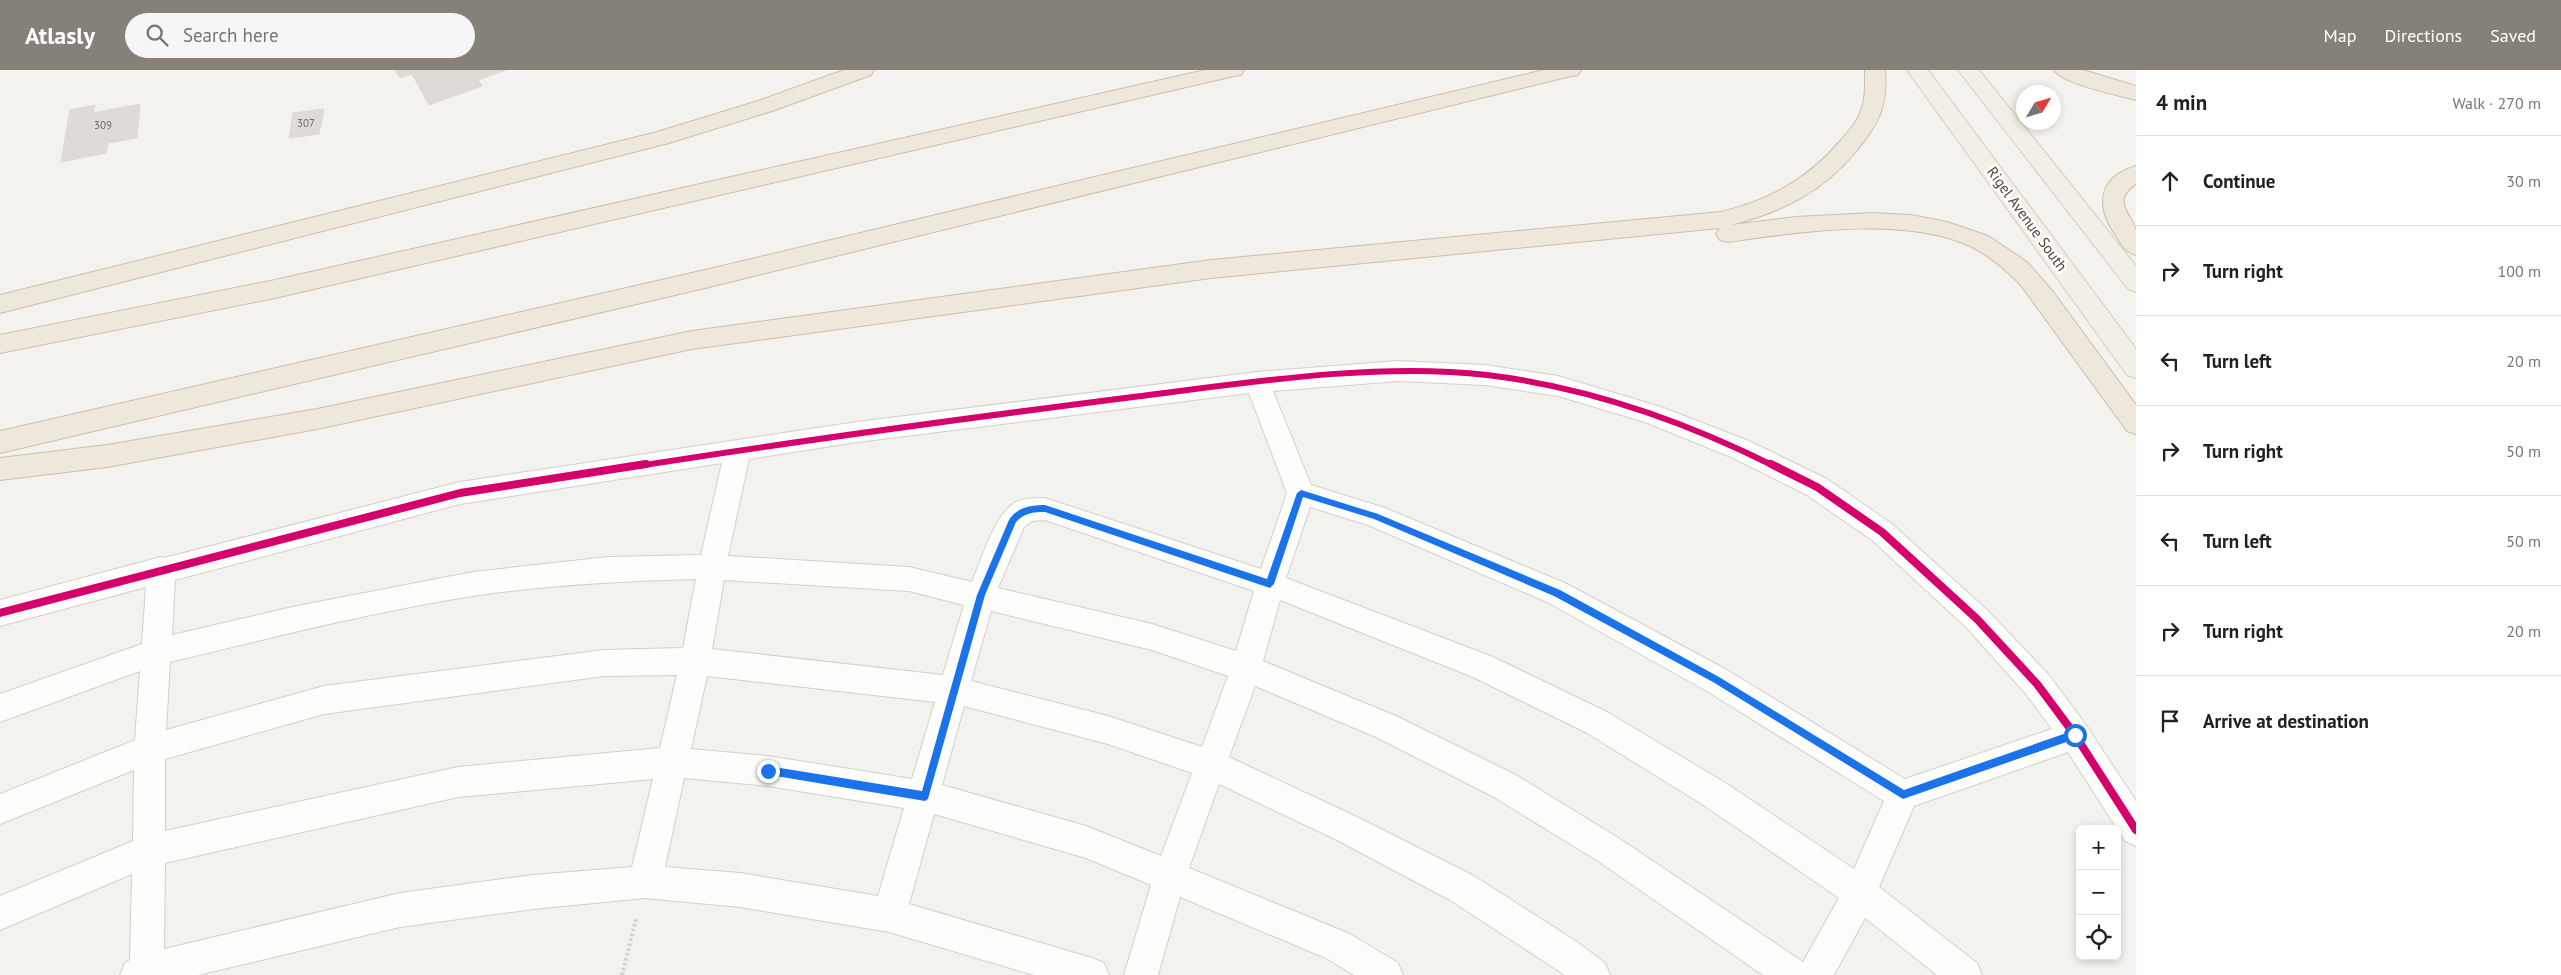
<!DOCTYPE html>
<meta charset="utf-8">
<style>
:root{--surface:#fff;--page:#f6f6f6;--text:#202124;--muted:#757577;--line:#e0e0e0;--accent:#868178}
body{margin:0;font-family:"PT Sans",sans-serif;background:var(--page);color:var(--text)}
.controls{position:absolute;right:15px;bottom:15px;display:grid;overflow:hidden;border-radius:8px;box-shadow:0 2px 8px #0003}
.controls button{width:45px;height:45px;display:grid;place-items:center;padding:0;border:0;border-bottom:1px solid var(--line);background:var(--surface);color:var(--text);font:25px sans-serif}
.compass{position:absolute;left:2016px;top:15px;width:45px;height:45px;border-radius:50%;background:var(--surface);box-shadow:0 2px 8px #0003;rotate:52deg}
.stop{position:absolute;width:15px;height:15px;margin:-11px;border:4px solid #1a73e8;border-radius:50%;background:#fff}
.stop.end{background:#1a73e8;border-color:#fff;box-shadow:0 1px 5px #0008}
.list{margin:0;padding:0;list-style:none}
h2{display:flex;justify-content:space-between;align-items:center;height:65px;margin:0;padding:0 20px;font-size:21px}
h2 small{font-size:16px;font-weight:400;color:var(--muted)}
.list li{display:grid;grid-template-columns:32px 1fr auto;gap:15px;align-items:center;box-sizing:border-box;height:90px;padding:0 20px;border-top:1px solid var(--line)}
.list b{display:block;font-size:19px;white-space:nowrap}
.list em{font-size:16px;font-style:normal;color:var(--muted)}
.icon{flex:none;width:28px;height:28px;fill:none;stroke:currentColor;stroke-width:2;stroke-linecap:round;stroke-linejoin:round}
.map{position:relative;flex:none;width:2136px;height:905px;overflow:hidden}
header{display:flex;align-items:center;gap:30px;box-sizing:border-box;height:70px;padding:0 25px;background:var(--accent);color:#fff}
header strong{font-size:24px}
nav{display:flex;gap:28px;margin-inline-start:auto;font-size:18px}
.search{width:350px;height:45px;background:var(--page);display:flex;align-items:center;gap:12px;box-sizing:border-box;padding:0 18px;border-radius:28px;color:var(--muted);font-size:19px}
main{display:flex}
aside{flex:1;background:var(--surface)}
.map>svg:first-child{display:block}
.building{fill:#dedbd6;stroke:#dcd9d4}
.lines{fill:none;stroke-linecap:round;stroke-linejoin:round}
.minor-casing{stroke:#d2d0cb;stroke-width:2}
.major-casing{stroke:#d6cebb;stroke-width:2}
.highway-casing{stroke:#ccbfa9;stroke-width:2}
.path{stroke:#d3d2cc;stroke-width:4;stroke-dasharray:2.5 2.5;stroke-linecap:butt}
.minor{fill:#fdfdfc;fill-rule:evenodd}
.major{fill:#f2efe6;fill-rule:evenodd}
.highway{fill:#ede8db;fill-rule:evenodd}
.cycleway-far1-casing{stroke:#fff;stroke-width:9}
.cycleway-casing{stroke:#fff;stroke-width:11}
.cycleway-far1{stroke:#d6006c;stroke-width:6}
.cycleway{stroke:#d6006c;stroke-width:8}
.route{fill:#1a73e8}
.labels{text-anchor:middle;stroke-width:5;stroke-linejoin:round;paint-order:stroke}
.far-number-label{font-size:11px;fill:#706a61}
.street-label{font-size:15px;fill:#4b4439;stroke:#fff}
</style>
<header>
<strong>Atlasly</strong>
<div class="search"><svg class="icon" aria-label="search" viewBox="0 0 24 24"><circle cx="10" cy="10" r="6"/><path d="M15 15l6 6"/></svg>Search here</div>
<nav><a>Map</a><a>Directions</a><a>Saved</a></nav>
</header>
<main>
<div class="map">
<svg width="2136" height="905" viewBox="0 0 2136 905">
<rect width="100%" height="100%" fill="#f4f2ee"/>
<!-- building -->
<path class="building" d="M395,0H506L478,10L482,16L429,35L412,4L400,8Z
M140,34L137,68L108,73L106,83L61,92L70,40L95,35L93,43Z
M324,39L319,64L289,68L293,43Z"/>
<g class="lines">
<defs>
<path id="minor" d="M1398,291L1485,295L1558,306L1661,337L1749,371L1827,409L1892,454L1987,540L2048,604L2086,655L2136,731V776L2125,771L2068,682L1914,736L1879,817L1977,893L1982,905H1937L1865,848L1834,905H1763L1598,791L1494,727L1376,667L1255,616L1229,687L1359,748L1474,806L1577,872L1605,893L1610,905H1565L1450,830L1337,770L1219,714L1189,798L1350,864L1398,893L1403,905H1354L1326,888L1180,827L1158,905H1124L1151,815L1086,788L934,744L909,834L1092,888L1104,893L1109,905H1034L889,862L740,837L645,828L533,839L400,857L198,905H120L125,893L130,890L132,804L0,860V826L133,771L134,700L0,754V724L135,670L140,601L0,652V624L142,574L146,517L0,556V530L161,487L164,488L460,412L857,352L1257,302ZM1398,311L1485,315L1558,326L1645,352L1731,387L1807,425L1872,470L1967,558L2026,624L2052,659L1905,709L1727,600L1567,514L1385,438L1311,415L1273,321ZM1249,323L1287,423L1261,499L1045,428C1036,428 1026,428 1018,431C995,441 982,489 972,512L909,497L728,486L749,389L857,372ZM722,393L701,485L608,487L473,502L297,536L172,565L175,510L460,434ZM1310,437L1368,455L1547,532L1705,620L1884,731L1854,799L1727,714L1609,643L1493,587L1286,508ZM1045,450L1254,521L1236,581L1152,554L998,518L1024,457L1032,451ZM696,509L683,578L604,580L324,616L166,660L170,592C270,568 371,542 473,526C547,515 621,511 696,509ZM724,510L909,521L964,535L943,605L712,579ZM1280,530L1473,607L1587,663L1705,736L1839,828L1803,892L1620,769L1516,705L1398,647L1263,591ZM991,541L1152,580L1228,606L1202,677L1108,646L971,611ZM677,605L660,678L458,697L165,761V689L324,644L604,606ZM707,606L935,632L912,709L768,686L691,679ZM964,636L1108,674L1192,703L1161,786L1086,756L942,715ZM684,708L768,716L904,738L878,826L740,803L665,797ZM653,709L632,797L533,805L400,823L164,879L165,793L458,727Z"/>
<path id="major" d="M1907,0H1928L2136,279V308L2127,305Z
M1958,0H1979L2136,196V222L2128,219Z"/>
<path id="highway" d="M844,0H874L871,5L772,41L669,73L0,243V225L657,62L758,31Z
M1205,0H1244L1241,5L1234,6L275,228L0,283V265L275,210Z
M1544,0H1581L1578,5L1571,6L705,218L0,383V361L705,200Z
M1865,0H1885C1888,36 1879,53 1857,80C1823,122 1782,142 1731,155L1796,147L1873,143L1911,145L1947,152L1988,166L2027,192L2054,223L2136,335V364L2127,361L2020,214C2006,200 1990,186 1972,177C1905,145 1799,162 1728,172L1720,170L1716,164L1720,158L1211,208L692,279L317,359L107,397L0,410V388L107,375L317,339L692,261L1211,190L1721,142C1770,130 1808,109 1841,70C1849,61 1858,51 1862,38C1866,26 1865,13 1865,0Z
M2054,0H2083L2136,16V30C2118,25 2063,14 2054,0Z
M2136,96V114C2111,130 2131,144 2136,160C2136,167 2136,178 2136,185C2126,182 2122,176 2117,167C2096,138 2096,108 2136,96Z"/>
</defs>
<!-- minor casing -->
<use href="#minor" class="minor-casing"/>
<!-- major casing -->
<use href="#major" class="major-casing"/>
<!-- highway casing -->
<use href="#highway" class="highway-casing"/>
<!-- path -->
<path class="path" d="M622,905L636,849"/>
<!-- minor -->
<use href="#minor" class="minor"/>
<!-- major -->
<use href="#major" class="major"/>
<!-- highway -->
<use href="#highway" class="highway"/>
<defs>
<path id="cycleway-far1" d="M638,396C803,370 968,348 1133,327C1246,313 1374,292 1487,305C1587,317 1684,351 1774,396"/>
<path id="cycleway" d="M1771,394L1817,417L1882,462L1977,549L2037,614L2075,665L2136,760
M0,543L460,423L646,394"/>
</defs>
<!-- cycleway-far1 casing -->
<use href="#cycleway-far1" class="cycleway-far1-casing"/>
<!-- cycleway casing -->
<use href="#cycleway" class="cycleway-casing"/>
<!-- cycleway-far1 -->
<use href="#cycleway-far1" class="cycleway-far1"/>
<!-- cycleway -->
<use href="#cycleway" class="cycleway"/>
</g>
<!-- route -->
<path class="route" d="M1301,420L1378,444L1560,520L1719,607L1904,720L2075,660L2080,665L2075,669L1903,729L1713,612L1554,526L1374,449L1303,427L1274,514L1270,518L1045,442C1033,442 1024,443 1016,452L985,525L928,729L925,731L764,704V698L768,696L922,721L977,525L1009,450C1017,437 1032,435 1045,435L1267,509L1297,423Z"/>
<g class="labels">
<!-- far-number labels -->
<g class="far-number-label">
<text x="306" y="57">307</text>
<text x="103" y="59">309</text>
</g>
<!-- street labels -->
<g class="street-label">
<text transform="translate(2027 149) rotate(54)" y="5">Rigel Avenue South</text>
</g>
</g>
</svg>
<div class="controls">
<button>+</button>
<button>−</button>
<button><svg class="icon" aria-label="locate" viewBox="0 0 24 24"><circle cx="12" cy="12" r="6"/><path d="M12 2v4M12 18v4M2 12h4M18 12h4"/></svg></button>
</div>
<svg class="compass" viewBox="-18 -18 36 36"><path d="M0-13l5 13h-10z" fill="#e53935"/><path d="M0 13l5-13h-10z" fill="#757577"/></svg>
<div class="stop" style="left:2075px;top:665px"></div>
<div class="stop end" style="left:768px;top:701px"></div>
</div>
<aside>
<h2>4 min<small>Walk · 270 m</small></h2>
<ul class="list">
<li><svg class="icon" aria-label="ahead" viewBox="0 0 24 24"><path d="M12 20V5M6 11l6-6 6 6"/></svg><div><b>Continue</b></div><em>30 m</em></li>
<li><svg class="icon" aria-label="right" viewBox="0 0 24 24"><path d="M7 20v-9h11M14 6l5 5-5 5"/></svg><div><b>Turn right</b></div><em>100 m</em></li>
<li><svg class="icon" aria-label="left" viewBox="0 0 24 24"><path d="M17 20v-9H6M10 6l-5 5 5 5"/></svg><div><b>Turn left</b></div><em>20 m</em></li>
<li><svg class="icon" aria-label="right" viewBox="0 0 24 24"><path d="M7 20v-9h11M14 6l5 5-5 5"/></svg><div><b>Turn right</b></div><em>50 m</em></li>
<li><svg class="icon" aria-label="left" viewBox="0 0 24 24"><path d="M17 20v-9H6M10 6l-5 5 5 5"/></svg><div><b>Turn left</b></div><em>50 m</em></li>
<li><svg class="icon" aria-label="right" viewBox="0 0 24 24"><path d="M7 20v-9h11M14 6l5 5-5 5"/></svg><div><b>Turn right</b></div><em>20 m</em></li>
<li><svg class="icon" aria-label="arrive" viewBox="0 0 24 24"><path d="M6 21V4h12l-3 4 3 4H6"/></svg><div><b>Arrive at destination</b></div></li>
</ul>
</aside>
</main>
